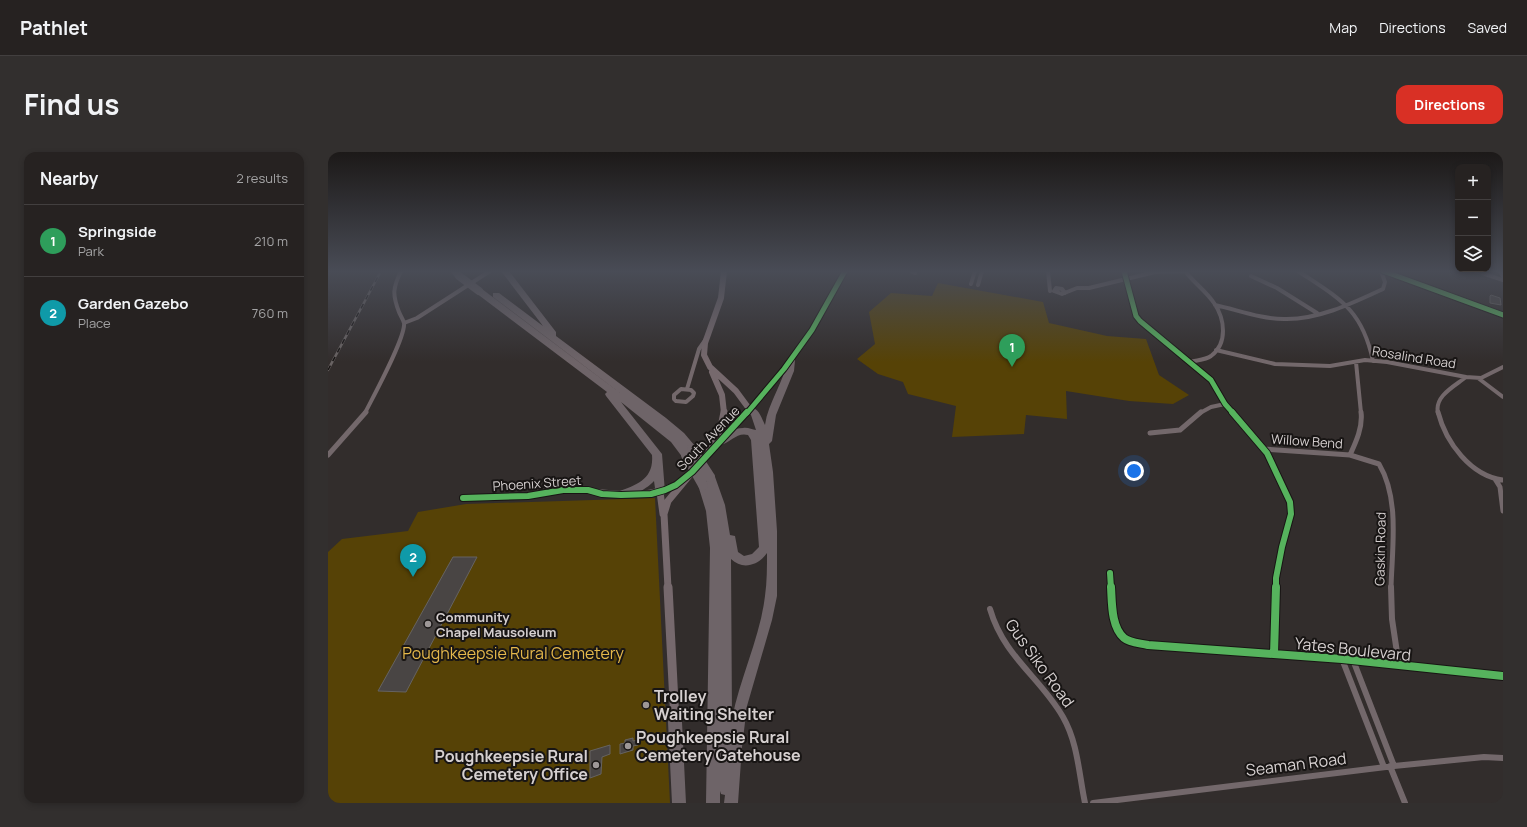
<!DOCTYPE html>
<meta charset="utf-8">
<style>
:root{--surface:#262221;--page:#322f2e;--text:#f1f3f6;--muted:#a4a4a5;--line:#423f3f;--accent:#d93025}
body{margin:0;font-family:Manrope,sans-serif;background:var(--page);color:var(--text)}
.controls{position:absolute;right:12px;top:12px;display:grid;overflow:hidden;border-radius:8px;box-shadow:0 2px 6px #0003}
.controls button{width:36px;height:36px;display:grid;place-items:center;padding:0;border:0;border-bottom:1px solid var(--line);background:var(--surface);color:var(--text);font:20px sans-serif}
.you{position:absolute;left:806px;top:319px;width:14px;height:14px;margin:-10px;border:3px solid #fff;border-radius:50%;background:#1a73e8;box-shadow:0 0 0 6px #1a73e833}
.badge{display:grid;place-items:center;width:26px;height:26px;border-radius:50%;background:var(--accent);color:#fff;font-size:13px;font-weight:700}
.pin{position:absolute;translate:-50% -33px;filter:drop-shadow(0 1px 2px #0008)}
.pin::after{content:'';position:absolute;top:21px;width:14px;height:12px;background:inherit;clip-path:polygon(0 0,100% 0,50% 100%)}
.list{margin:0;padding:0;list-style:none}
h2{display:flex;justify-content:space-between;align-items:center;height:52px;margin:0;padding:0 16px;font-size:17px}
h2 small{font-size:13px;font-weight:400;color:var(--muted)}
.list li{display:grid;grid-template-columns:26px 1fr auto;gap:12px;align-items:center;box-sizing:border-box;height:72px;padding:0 16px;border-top:1px solid var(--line)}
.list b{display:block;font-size:15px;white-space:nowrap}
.list p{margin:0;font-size:13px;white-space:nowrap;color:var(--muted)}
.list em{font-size:13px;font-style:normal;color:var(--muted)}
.icon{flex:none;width:22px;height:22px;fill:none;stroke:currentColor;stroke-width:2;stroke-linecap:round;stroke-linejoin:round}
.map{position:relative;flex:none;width:1175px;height:651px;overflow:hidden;border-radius:12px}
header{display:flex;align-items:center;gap:24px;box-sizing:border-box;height:56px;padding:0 20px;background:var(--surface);border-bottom:1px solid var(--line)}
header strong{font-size:19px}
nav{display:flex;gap:22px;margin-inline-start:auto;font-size:14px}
.intro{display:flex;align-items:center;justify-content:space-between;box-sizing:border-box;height:96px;padding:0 24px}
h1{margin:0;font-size:28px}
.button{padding:10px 18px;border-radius:12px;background:var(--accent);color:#fff;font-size:14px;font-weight:700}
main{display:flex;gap:24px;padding:0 24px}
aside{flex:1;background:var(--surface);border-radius:12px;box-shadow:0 2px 6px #0003}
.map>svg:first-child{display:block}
.green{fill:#564206}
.building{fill:#494544;stroke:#666361}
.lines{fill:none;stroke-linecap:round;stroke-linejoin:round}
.street-far2{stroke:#73686b;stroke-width:4}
.street-far1{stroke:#73686b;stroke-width:5}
.street{stroke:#73686b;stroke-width:6}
.secondary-far2{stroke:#76696d;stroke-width:6}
.secondary-far1{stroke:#76696d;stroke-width:7}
.secondary{stroke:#76696d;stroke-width:9}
.highway{fill:#6e6468;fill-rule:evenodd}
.rail-casing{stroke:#696363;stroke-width:2.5}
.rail{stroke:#181514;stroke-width:1.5;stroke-dasharray:5;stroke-linecap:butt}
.highway-bridge-far1{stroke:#6e6468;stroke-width:8}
.highway-bridge{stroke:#6e6468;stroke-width:10}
.cycleway-far2-casing{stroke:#181514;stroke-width:7}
.cycleway-far1-casing{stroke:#181514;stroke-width:8}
.cycleway-casing{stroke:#181514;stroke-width:10}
.cycleway-far2{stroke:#56b35d;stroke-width:5}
.cycleway-far1{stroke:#56b35d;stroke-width:6}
.cycleway{stroke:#56b35d;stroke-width:8}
.poi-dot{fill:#9d9797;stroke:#181514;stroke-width:1.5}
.labels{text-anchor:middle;stroke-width:4;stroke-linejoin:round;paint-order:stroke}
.street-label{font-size:13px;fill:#d6d0d0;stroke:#181514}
.poi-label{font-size:13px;font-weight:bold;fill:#d6d0d0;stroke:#181514;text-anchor:start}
.near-street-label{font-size:16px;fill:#d6d0d0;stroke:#181514}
.near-park-label{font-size:16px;fill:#e5b84b;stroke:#181514}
.near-poi-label{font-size:16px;font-weight:bold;fill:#d6d0d0;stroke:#181514;text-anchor:start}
</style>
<header>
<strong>Pathlet</strong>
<nav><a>Map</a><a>Directions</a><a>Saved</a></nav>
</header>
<div class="intro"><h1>Find us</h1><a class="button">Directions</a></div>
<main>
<aside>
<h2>Nearby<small>2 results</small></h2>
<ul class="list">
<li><span class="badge" style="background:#2e9e5b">1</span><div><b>Springside</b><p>Park</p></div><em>210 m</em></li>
<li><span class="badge" style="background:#0f9aa8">2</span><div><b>Garden Gazebo</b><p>Place</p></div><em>760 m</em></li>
</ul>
</aside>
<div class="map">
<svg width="1175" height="651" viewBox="0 0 1175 651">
<rect width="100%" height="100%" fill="#322d2c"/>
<!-- green -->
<path class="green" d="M610,131L715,150L721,171L779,184L818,187L831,223L861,243L845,252L801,249L738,239L739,267L698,263L696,282L624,285L628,254L580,242L575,230L550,222L529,207L547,192L541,160L563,141L604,144Z
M327,346L342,651H0V400L14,387L80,379L90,360L138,352Z"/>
<!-- building -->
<path class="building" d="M1163,143L1172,146L1173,153L1162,151V144Z
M125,405H149L78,540L50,539Z
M305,586V589L310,588V593L305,594V598L292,602V592L297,591V588Z
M282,593V602L274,605L273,622L262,626V599Z"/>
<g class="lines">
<!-- street-far2 -->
<path class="street-far2" d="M583,119L587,121V119
M720,119L722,139
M796,119L808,164L812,169L883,228L897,252L905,261
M857,119C866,131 878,139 886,151C897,167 900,191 883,204C877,208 869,208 862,210
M970,119C1012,147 1034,157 1045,209
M1148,119L1175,128
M923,124L949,136L989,161
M643,132L647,119
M650,133L654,119
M737,141L734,137L728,136L726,139L734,142L749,136H761L827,120L859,119
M887,153C910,158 933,167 956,167C990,168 1025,151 1055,137L1057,130L1053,119
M76,171L89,166L162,119
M888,198L947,212L1002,214L1037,208L1059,210L1138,225
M1028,210L1033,261
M1150,226L1175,245
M353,237L363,238L366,241L365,244L358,250L348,249L346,247V243Z
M359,237L371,197L378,187
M37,261C45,245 78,185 76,171C75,167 72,163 71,160C64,142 65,136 73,119
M418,261L437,241L474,194L517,119
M872,261L883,255L897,252
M1110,261C1106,244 1127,234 1138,225L1153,226L1175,215"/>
<!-- street-far1 -->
<path class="street-far1" d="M904,260L939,301L962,350L963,362L954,395L948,426V436
M1110,260C1118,291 1143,324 1175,328
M822,281L852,278L873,260
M935,297L1022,303C1028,290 1035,275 1033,260
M383,299L419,260
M0,303L38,260
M1022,303L1051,312C1072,347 1064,396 1063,436
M1167,327L1172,335L1175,359
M135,346C156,344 178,345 199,344C213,343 227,338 241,338C284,338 313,351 354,329
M782,421L783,436"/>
<!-- street -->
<path class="street" d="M783,435C784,450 783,475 796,486C802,491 812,491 820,493L1014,507L1175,524
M1063,435L1064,467L1071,514
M662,457C676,505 712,525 735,565C750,591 751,623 757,651
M946,502L948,435
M1014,507L1056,615
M1025,508L1066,614
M1062,614L1077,651
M765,651L1066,614L1156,605L1175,606"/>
<!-- secondary-far2 -->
<path class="secondary-far2" d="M396,119L393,146L377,191L376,203L382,215L408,239L422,258
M1055,119L1175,163
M1173,119L1175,123
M384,220L394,243L396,261"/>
<!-- secondary-far1 -->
<path class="secondary-far1" d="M379,303L392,280L396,260
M332,340L335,362
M340,436L336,362L340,349L364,320"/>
<!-- secondary -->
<path class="secondary" d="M340,435L347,570"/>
<!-- highway -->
<path class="highway" d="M122,119H130L135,124L134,126H128Z
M173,119H181L228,180V184L338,266L356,281L367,294L369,297L367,300H361L363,303L361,306H355L343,290L293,250L334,302L337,340L336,343H328L326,329C320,336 299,349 289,346L288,343L289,340C309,333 326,327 324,303L278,244L277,242L279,240L148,141V137H154L308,253L165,145V141H171L215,174Z
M463,205L467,208L466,219L448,263L444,289L441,292L445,320L449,379V444L444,468L419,554L414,595L410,651H396L397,643L393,642L392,639V651H378L382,396L378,359L370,333L371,330L375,329L379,332L377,325L378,322H386L397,353L402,383L407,384L410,400L416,404L424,402L431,395L423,288L420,283C409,280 403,290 393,293L388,289C393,282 406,276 415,276C420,275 424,278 428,278L423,263L417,258L419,256C430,253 433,265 437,273C440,250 456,231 459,208ZM439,401C439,415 439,430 437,444C432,486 412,525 404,567L403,407C414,418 430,414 439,401Z
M347,563L352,565L354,570L358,651H344L340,570L342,565Z"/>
<defs>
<path id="rail" d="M0,218L53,119"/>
</defs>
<!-- rail casing -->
<use href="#rail" class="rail-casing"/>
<!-- rail -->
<use href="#rail" class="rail"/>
<!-- highway-bridge-far1 -->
<path class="highway-bridge-far1" d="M131,124L151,139"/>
<!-- highway-bridge -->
<path class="highway-bridge" d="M364,297L382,325
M358,303L375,333"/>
<defs>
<path id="cycleway-far2" d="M796,119L808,164L812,169L883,228L897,252L905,261
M1055,119L1175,163
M419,261L456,217L484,178L517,119"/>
<path id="cycleway-far1" d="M904,260L939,301L962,350L963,362L954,395L948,426V436
M135,346L200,344L235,338H260L274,342L293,343L323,342L337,338L348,333L364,320L419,260
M782,421L783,436"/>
<path id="cycleway" d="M783,435C784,450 783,475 796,486C802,491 812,491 820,493L1014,507L1175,524
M946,502L948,435"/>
</defs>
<!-- cycleway-far2 casing -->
<use href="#cycleway-far2" class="cycleway-far2-casing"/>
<!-- cycleway-far1 casing -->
<use href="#cycleway-far1" class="cycleway-far1-casing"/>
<!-- cycleway casing -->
<use href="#cycleway" class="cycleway-casing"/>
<!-- cycleway-far2 -->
<use href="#cycleway-far2" class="cycleway-far2"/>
<!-- cycleway-far1 -->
<use href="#cycleway-far1" class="cycleway-far1"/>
<!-- cycleway -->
<use href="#cycleway" class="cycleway"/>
</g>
<!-- sky -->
<linearGradient id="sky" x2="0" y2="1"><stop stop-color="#1c1918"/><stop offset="0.57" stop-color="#494c56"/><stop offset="1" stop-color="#494c56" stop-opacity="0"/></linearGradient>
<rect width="1175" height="210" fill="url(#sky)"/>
<!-- markers -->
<g class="poi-dot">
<circle cx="100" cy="472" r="4"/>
<circle cx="318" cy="553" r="4"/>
<circle cx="300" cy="594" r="4"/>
<circle cx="268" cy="613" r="4"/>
</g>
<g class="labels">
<!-- street labels -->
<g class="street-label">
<text transform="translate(1086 205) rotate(9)" y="5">Rosalind Road</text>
<text transform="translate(380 286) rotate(-46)" y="5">South Avenue</text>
<text transform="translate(979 289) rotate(4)" y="5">Willow Bend</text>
<text transform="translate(209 331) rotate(-4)" y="5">Phoenix Street</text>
<text transform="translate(1052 397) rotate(-89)" y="5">Gaskin Road</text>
</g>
<!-- poi labels -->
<g class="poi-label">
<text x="108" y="470">Community<tspan x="108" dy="15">Chapel Mausoleum</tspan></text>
</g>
<!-- near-street labels -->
<g class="near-street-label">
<text transform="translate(1025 497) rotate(6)" y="6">Yates Boulevard</text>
<text transform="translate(712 511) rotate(54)" y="6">Gus Siko Road</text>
<text transform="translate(968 612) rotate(-7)" y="6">Seaman Road</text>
</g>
<!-- near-park labels -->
<g class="near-park-label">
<text x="185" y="507">Poughkeepsie Rural Cemetery</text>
</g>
<!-- near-poi labels -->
<g class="near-poi-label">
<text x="326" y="550">Trolley<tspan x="326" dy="18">Waiting Shelter</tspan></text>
<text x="308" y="591">Poughkeepsie Rural<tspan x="308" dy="18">Cemetery Gatehouse</tspan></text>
<text x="260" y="610" text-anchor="end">Poughkeepsie Rural<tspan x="260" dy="18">Cemetery Office</tspan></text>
</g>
</g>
</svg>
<div class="controls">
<button>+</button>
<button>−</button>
<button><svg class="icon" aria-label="layers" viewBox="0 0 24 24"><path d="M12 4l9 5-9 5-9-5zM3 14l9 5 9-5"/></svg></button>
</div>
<div class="you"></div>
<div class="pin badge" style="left:684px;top:215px;background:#2e9e5b">1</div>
<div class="pin badge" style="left:85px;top:425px;background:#0f9aa8">2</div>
</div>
</main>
